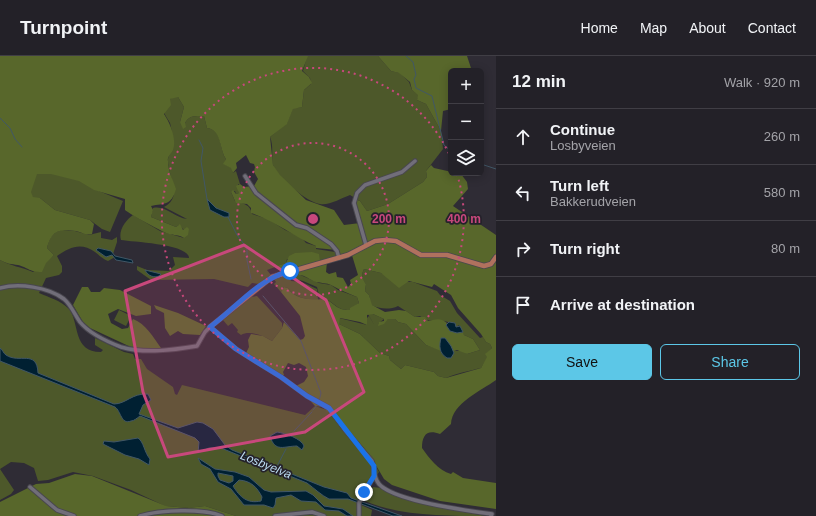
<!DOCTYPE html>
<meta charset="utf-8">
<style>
:root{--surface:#232128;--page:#2b2930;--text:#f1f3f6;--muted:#a3a3a8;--line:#403e45;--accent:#5cc7e7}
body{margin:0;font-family:Arial,sans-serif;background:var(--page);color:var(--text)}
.controls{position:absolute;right:12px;top:12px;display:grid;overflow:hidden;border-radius:6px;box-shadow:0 2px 10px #0003}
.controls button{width:36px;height:36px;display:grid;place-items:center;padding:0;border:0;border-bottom:1px solid var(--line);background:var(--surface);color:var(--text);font:20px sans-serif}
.stop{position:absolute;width:12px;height:12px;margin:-9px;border:3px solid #1a73e8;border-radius:50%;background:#fff}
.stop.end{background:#1a73e8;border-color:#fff;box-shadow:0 1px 4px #0008}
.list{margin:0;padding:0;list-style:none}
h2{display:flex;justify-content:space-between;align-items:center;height:52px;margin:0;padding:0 16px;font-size:17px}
h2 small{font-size:13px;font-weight:400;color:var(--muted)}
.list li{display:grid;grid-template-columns:26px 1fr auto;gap:12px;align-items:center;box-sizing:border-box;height:56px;padding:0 16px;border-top:1px solid var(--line)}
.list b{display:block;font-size:15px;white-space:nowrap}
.list p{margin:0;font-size:13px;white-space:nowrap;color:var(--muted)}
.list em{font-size:13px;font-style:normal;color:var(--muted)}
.actions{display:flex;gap:8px;padding:12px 16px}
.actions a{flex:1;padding:9px 0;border:1px solid var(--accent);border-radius:6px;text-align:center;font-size:14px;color:var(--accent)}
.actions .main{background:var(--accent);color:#111}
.icon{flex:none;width:22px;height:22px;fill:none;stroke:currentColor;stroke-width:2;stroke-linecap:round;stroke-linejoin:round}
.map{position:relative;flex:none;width:496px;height:460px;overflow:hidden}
header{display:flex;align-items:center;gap:24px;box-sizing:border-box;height:56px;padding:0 20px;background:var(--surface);border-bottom:1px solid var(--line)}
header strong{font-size:19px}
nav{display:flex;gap:22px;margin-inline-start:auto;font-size:14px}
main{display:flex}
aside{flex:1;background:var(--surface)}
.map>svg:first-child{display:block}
.green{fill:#4d582a}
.forest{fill:#58672b;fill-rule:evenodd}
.water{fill:#002032;stroke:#415766;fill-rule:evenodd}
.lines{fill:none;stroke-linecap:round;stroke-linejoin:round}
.stream{stroke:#415766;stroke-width:1}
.minor-casing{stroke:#49474f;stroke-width:5.5}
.major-casing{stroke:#49474f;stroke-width:6}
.minor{stroke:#716e79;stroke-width:3.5}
.major{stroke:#b0715e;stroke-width:4.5}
.route{stroke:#1a73e8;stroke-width:5}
.marked{fill:#c8487c;fill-opacity:0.2;stroke:#c8487c;stroke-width:3;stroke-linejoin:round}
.ring{fill:none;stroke:#c8487c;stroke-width:2;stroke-dasharray:2 4}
.labels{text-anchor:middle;stroke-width:3.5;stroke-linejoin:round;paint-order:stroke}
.water-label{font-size:12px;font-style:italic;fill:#bedff5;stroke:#25222b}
.centre{fill:#c8487c;stroke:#25222b;stroke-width:2}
.ring-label{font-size:12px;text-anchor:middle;font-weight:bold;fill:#c8487c;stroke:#25222b;stroke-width:3.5;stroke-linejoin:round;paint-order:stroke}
</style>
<header>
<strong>Turnpoint</strong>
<nav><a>Home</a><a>Map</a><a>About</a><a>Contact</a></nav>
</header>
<main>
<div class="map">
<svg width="496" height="460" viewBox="0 0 496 460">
<rect width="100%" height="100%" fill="#2f2c35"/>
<!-- green -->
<path class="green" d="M307,0H378L391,15L400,17L409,26L412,34L419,39L417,44L426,48L441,75L443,93L426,115L427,121L423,126L388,148L367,155L360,145L350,139C342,142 328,150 320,148C308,147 277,121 273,109C271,100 274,90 270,81L287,67L293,52L302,51L304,34L311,28L310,22L303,15Z
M175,40L178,41L184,51L180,66L185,67C189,59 196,60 204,60L207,72C223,74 219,93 226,103L224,108L232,112L233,117L236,115L240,128H238L239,137L236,138L235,135L231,136L235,145C244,148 250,148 252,158L268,163L285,174L301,181L306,187L316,190V193L335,196L337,200L320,206L287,203L286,207L267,214L271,219L259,228L252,227L248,231L214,223L151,224L137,214V210L147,214L169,215L175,209L173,201L189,202C189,188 133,186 121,184C118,174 126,164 133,159L160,175L184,182V174L179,169L176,171L151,161L153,152C166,149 175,162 187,163L164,151C183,141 169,122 168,106C167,100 172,97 172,92C173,84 172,74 170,67C168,63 165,60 164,56L170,43Z
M51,117L79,124L94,133L123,145L110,176L102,173L90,164L55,154L40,142H33L30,136L36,118Z
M62,174L75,175L89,179L101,176V182L112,184L117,181V186L113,198L115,201L108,205C103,203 100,200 95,196C81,186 70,191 57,200L62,210V216L59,219L46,222L39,237C50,242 60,244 69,253C80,267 72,296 101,296L103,294L95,289V282L124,296L133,298L135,303H141L147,313L173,331L175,338L177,339L182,329L305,359L315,350L327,354L333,355L371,401L379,416L357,447L372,454L371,460H236L205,450L189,452L165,450L131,434L93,420L73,416L48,424L38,425L34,412L24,407L11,406L0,413L14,434L11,438L0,444V204C11,210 21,211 33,216L54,199L47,192C49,183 52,176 62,174Z
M364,213L381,217L404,228L406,226H413L437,235L440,239L450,245L457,257L480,282L483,281L486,286L490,288L492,292L486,298L488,301L481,312C469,315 457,317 446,322L438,320L434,316L405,309L401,313L390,304L389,300L380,297L360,278L339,268V262L367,269L366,263L369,260L375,270L368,258H373L384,263L378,268L388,263H395L398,266L406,268L426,289L441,294L451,302L454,295H462L467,298L480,294L473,283L464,279L459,269L456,271C447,260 432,270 420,260L415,261L398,250C390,254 379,253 371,249L369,239L365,235L366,228C362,224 361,219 364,213Z
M297,215L298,218L319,227L331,229L338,234L357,241L359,247L350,254C337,254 337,249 326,243H320L317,231L303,225L291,222V217Z
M288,217L291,225L302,226L317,233L318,244C308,244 293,241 288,232L284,231L281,236L274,228L276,226L273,222Z
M257,240L282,267V272L272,285C264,280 250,274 241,279L237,276L238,274L232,267L228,270L223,264L251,241Z
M119,254L131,260L126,270L114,264Z
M373,431L381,432L405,442L436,451L486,460C446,460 400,460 365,445Z"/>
<!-- forest -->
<path class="forest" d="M0,0H308L302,15L309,21L312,27L304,34L302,51L293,53L287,68L270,81L273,109L280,119L306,144L334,154L344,169L360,167L355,143L360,145L367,155L388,148L423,126L427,121L426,115L431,109L434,112L461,118L467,126L468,133L453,150L496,179V324C481,335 452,347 451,368L440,378C427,373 422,379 422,392C429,402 438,414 451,418L453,416L463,422L496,427V453L440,445L392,429L384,423L371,401L333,355L328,356L323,351L315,350L305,339L306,337L296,330L304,326L308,320L306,311L299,307L294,309L288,307L283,316L284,319H281L246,297L249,291L248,284L251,278L263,280L272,285L282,272L284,266L300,284L303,283L305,280L300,260L281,236L284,231L288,232C295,244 313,244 326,243C336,249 337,254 350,254V252L359,247L357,241C348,237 340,234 331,229C327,227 321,227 316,226C310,224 305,219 299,219L297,215L327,206L326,216L329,218L336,216L337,221L343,222L348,231L351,228L350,224L358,219L351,196L339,199L337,194L316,192V190C294,181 274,164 251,157V152L247,148L236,147L231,136L233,134L236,138L239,137L236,130L240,128L244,131L254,130L258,123L254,116L255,111L254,108L250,107L246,99L236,107L237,112L233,117L231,112L223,108L226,103C219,93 222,74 207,72L204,60C196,60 189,59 185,67L186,71L183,73L180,66L184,51L178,41L170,43L171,49L164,58C170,67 177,83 173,94C171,98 167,101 168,105C168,116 173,123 176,133C171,150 165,147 151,150L153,154L151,161L176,171L180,168L183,174L187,171L189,173L188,179L184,182C178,178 174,180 169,178C164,177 128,157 125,154V143L94,134L79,125L51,118H37L31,136L33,141L40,142L55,154L90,164L94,168L92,178C85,180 82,176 76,175C59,173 52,174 47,192L54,199L46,207L42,216C29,216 29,212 18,209C11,208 7,208 0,204ZM364,213L381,217L399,232L409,225L432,231L434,228L451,239L458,252L481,278L486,286L490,288L492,292L485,298L487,301L481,312L446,322L438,320L434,316L405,309L401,313L390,304L389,300L380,297L360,278L339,268L340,262L360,266L367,269V259L373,258L384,263V265L379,266L378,270L384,268L388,263H395L398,266L406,268L426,289L441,295L447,302H451L454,295L457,294L467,298L480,294L473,283L464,279L463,276L461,277L446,269L447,267C439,261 436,264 428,265L425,261H415L406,255L399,254L385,256L372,249L369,239L365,235L366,228C362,223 361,219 364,213Z
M378,0H467L472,15H451V53L443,55L441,75L426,48L417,44L418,39L412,34L410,26L399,17L391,15Z
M312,196L319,198L320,206L281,216L277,210L286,207L289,200L295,197Z
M82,231H88L91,236H100L104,232L120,234L151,250V258L136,260L118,253L108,258L111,267L122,273L128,272L133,263C146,268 153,281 161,292H133L90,272L83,266L73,249Z
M154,249L178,257L206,270L200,279L183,278L178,275L170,280L165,272L164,257L156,253Z
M75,418L92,420L166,450L188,452L205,450L236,460H0V446L36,428L49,427Z"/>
<!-- water -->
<path class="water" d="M207,143L216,152L229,157V161H224L210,154Z
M98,192L111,195L115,200L132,204L133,207L116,204L112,199L106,201L96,194Z
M145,214L161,218L159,220C154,222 148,220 145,214Z
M449,266L455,267L456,271L460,270L463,276L457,277L450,275L446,269Z
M441,282H445L451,290L454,297L451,302H447C439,297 439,290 441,282Z
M0,292C3,294 3,297 6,299C19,308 37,293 38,317L114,348C126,348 132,337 148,338L151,344L143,349L139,358L178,372L197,366L203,367L213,373L225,389L232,394L324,431L347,437L351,442L402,460H393L348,443H329C321,439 315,433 307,427L221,392H209L198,397L199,386L195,382L140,360C137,362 134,365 131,365C121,369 121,355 115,351L0,305Z
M277,376C285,377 302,383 304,390L302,394L297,390C284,390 275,397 270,380Z
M138,382C144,386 144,396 150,403L149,409L139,403L125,399L103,388L104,385L114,386Z
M198,402L215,413L235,416L249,421L264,434L271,436L306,435L313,439L324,450L343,453L353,460H347L339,455L325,454L316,446L301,445L291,439L276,442L275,449L273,452L264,449H244L231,433L218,426L210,413L201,408ZM218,417L233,420V425L229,427L220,424L218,420ZM239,424C251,425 257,431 262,441L261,445C247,448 240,441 233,430Z"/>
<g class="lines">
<!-- stream -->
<path class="stream" d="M406,0L413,6L416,19L414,23L416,32L432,40L444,89L451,95
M0,62L10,72L15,83L22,91
M199,84L203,92L201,105L207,143
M481,108L496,113
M228,161L237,179L247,192V204L251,223
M263,240L301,285L321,337L319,345
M313,354L318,348
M294,375L312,356
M290,380L292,377
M276,412L286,393"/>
<defs>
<path id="minor" d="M245,120L256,137L296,169L307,172L331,188L337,195L339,202
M366,189L354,147L357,137L365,129L402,116L415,105
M0,232C19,227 48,231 64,243C71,249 75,259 80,266C89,277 108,286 121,291C145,298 173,294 197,290L205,276L210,271L236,293L281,321L307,340L329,352L345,374L372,405C375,413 373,421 379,428C394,445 469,455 492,458L491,460
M30,431L57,454L74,460
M140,460C159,454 203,452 222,460
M275,460L312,456L324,460
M359,460V447L374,420"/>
<path id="major" d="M210,271L272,221L348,199L375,185L385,184L396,185L421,199H447L484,210L491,208L496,201"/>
</defs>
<!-- minor casing -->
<use href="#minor" class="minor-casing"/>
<!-- major casing -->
<use href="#major" class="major-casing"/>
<!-- minor -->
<use href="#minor" class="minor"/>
<!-- major -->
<use href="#major" class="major"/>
</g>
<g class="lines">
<!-- route -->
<path class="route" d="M290,215C258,223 236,252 210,271L236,293L281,321L307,340L329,352L374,410V420L364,436"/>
</g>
<!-- marked area -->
<path class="marked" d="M244,189L326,244L364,336L305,376L168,401L143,336L125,235Z"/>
<!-- distance rings -->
<g class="ring">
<circle cx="313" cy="163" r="76"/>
<path d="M457 118A151 151 0 1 1 451 102"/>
</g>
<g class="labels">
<!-- water labels -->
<g class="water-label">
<text transform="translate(266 409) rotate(22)" y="4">Losbyelva</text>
</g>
</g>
<circle cx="313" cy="163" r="6" class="centre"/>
<g class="ring-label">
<text x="389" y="167">200 m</text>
<text x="464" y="167">400 m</text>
</g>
</svg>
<div class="controls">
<button>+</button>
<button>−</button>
<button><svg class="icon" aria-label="layers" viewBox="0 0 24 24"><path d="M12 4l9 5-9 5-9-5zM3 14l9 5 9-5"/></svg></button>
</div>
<div class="stop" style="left:290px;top:215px"></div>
<div class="stop end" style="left:364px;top:436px"></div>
</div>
<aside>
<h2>12 min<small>Walk · 920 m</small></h2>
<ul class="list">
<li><svg class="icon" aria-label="ahead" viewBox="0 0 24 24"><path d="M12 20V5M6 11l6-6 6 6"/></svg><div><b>Continue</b><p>Losbyveien</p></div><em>260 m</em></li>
<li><svg class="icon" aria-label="left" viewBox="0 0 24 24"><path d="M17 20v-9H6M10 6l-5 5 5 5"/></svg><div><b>Turn left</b><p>Bakkerudveien</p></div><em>580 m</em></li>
<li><svg class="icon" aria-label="right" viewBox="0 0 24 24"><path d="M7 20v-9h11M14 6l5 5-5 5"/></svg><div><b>Turn right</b></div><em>80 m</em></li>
<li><svg class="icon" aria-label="arrive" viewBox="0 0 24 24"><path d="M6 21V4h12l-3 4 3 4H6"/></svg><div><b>Arrive at destination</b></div></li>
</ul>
<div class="actions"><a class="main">Save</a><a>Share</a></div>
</aside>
</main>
